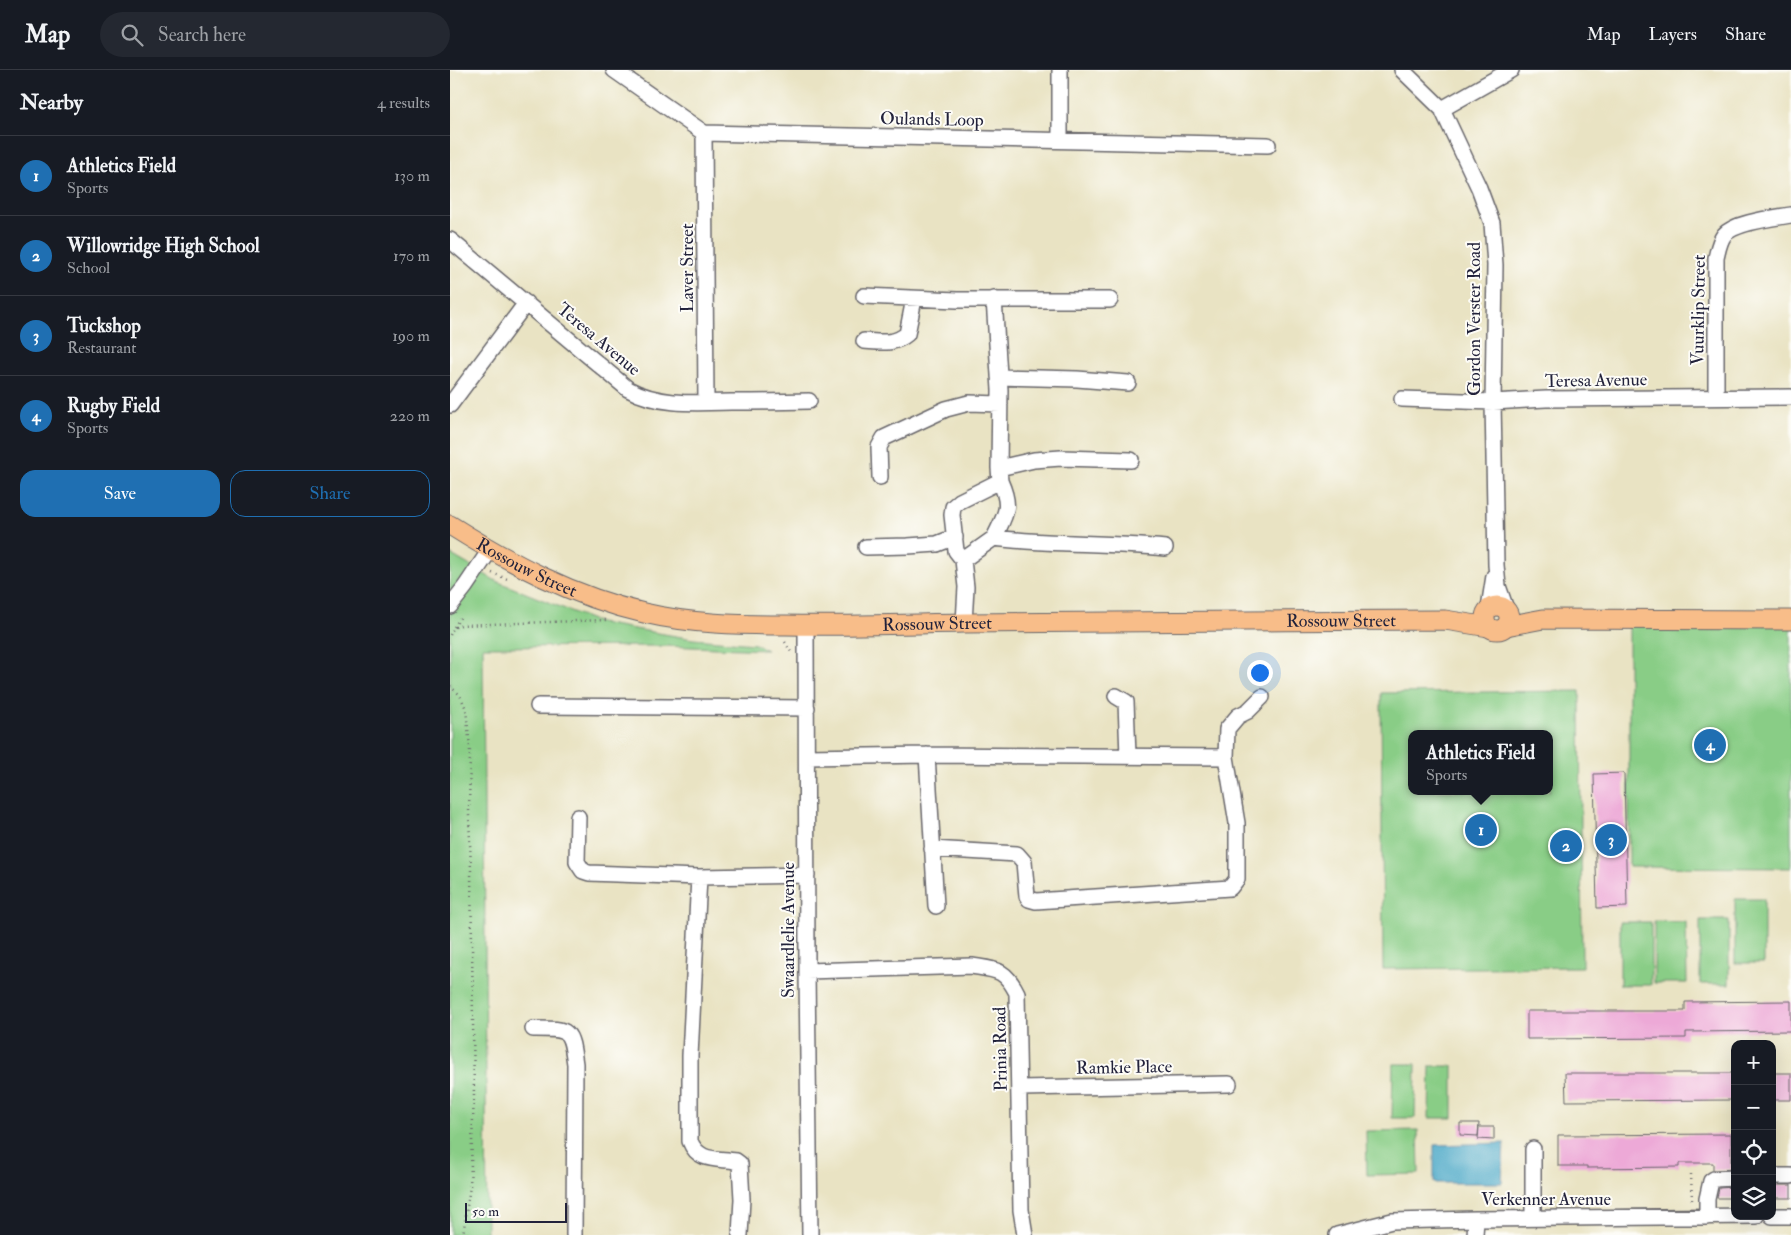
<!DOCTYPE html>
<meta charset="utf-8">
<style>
:root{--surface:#171b24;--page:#242831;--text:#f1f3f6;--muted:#9ea1a6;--line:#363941;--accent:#1f6fb2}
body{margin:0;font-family:"IM FELL Double Pica",serif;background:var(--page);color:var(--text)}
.controls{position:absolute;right:15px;bottom:15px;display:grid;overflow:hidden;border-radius:10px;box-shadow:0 5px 20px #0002}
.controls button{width:45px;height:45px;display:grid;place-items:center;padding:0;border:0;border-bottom:1px solid var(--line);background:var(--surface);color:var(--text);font:25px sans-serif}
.scale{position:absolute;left:15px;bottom:12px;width:102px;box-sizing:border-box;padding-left:5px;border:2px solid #22223b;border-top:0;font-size:14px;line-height:18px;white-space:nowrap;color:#22223b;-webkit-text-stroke:4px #fdfcf7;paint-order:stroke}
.you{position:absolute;left:809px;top:602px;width:18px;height:18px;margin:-12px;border:4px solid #fff;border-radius:50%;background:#1a73e8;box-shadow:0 0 0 8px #1a73e833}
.badge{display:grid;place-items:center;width:32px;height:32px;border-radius:50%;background:var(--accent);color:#fff;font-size:16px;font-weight:700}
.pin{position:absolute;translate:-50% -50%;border:2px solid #fff;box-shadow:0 1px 5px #0006}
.popup{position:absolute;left:958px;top:660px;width:145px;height:65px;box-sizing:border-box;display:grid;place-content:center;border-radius:10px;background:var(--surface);filter:drop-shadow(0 1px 4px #0005);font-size:16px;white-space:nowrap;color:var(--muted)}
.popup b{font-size:19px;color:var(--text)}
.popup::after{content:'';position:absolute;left:50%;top:100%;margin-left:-10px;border:10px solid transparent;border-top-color:var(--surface)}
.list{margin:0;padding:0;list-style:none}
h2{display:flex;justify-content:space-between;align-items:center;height:65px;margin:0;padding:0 20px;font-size:21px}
h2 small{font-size:16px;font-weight:400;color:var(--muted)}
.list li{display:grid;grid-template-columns:32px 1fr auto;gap:15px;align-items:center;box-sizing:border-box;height:80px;padding:0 20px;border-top:1px solid var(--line)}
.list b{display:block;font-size:19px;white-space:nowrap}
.list p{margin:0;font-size:16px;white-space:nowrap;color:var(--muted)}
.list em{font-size:16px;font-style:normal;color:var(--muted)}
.actions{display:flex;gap:10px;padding:15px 20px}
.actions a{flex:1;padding:11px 0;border:1px solid var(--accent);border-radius:15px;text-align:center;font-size:18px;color:var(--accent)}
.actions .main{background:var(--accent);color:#fff}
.icon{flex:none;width:28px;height:28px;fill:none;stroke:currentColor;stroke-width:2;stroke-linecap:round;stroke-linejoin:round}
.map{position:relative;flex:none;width:1341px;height:1165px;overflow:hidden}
header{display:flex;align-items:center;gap:30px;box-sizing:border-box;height:70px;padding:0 25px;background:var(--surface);border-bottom:1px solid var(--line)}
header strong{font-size:24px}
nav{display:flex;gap:28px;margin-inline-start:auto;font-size:18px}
.search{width:350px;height:45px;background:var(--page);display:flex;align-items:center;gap:12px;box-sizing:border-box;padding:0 18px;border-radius:28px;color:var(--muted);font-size:19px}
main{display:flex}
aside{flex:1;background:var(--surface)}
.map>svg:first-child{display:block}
.green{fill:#89cd86;stroke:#567860;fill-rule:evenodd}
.water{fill:#48a7c7;stroke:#356481}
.building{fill:#eda9d7}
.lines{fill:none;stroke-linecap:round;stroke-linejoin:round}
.minor-casing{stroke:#68666b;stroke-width:18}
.major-casing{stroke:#68666b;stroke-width:21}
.path{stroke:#68666b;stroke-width:2.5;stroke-dasharray:1 4;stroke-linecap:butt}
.minor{stroke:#fff;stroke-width:15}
.major{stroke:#f8bd89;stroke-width:19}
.labels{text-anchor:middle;stroke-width:4;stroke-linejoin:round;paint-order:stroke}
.street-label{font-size:18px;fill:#22223b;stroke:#fdfcf7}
</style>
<header>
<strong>Map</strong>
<div class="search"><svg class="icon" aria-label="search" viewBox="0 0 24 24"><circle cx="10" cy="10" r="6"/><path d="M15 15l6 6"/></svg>Search here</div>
<nav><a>Map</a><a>Layers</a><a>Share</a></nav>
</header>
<main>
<aside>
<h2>Nearby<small>4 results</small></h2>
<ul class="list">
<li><span class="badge">1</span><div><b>Athletics Field</b><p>Sports</p></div><em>130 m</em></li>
<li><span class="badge">2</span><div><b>Willowridge High School</b><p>School</p></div><em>170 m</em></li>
<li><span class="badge">3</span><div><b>Tuckshop</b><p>Restaurant</p></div><em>190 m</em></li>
<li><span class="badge">4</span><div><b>Rugby Field</b><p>Sports</p></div><em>220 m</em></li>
</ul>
<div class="actions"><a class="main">Save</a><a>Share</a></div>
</aside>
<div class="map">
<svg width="1341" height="1165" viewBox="0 0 1341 1165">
<rect width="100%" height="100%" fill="#fdfcf7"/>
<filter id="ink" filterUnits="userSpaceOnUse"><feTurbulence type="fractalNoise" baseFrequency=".02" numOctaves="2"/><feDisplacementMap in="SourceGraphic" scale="10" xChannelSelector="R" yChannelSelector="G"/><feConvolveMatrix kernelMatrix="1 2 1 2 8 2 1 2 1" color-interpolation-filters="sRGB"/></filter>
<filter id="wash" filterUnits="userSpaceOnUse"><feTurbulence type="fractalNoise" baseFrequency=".0096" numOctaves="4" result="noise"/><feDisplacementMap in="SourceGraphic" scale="20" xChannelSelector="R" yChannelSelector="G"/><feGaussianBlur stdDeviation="1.12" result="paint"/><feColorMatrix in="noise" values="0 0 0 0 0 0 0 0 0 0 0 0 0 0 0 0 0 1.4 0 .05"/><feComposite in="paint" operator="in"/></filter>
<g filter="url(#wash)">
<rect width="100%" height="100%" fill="#e9e3c3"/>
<!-- green -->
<path class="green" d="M0,484L46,511L150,553L243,569L305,574L317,580L214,576L33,577L37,1165H0Z
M1179,553L1341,554V798L1179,797Z
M1130,621L1132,897L933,899L931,623ZM962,664H1100V721H962Z
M1285,829H1314V893H1285Z
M1250,850H1279V914H1250Z
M1204,851L1236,852L1237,913H1204Z
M1170,852H1201V915H1170Z
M943,994H966L965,1048H942Z
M980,996H1003V1048H979Z
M968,1060L969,1104L917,1105L916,1061Z"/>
<!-- water -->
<path class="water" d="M1054,1073L1052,1113H984V1075Z"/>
<g id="blocks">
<!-- building -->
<path class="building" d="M1174,703L1177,837L1147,838L1144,704Z
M1341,931V961L1236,962V968L1077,969V941H1235V932Z
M1115,1003H1285V1030L1116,1031Z
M1322,1003H1341V1030H1322Z
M1010,1053H1029L1028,1066L1010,1065Z
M1029,1057H1044V1070L1028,1069Z
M1281,1064V1098H1285V1099L1263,1100V1093H1229V1097L1137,1098V1096H1108V1065Z
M1322,1115H1341V1128H1322Z
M1285,1117V1128H1267L1269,1118Z"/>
</g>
</g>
<g filter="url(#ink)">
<use href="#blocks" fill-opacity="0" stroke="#68666b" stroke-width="1"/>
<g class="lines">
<defs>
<path id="minor" d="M164,0L254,63L818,75
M952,0L992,39L1029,118L1042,153L1045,195L1043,332L1046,495L1048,516L1056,539
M992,39L1061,0
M254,63L256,332
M610,71V0
M0,170L178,319C209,336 246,333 281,332C307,332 333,332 359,331
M414,226L507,230H660
M414,271C430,272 444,275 457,264L464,229
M549,307L627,309L678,313
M1266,327V188C1268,180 1269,172 1274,165C1285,152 1324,148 1341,145
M952,329L1043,332L1096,329L1341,327
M0,335L76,233
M549,398L584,390L611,388L681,390
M430,407L429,377L434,368L496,339L519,333L550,334
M544,468C556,443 562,438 550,411
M416,477L458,476L487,474L505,467
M513,490L544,468C601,475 658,472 715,478
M0,536L15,517L40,480
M1039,538L1044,506
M514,553L516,517L513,490L506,481L502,445L503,437L510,431L550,411L549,398L550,320L544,229
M356,556L357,901L360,1165
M666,626L676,632L678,686
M88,636L357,638
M477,685L486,836
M357,687L477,685L776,687
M128,747L127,792L133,801L139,803L249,807L357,805
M482,779L567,784L574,792L577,826L579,829L586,831L780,818L787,809V753L776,687L777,659L788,646L798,641L812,627
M249,807L240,986V1071C248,1092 266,1088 286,1091L290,1094L292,1129L290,1165
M357,901L522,896C547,900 555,899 567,923L571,1140L575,1165
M83,959C120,959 120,958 125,994L124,1165
M570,1018L779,1014
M1322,1106H1341
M1322,1146H1341
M1257,1147V1129L1261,1111L1264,1109L1285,1108
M1083,1148V1079
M887,1165L942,1151L1026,1149L1306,1146
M1025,1165L1026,1149"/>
<g id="major">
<path id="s1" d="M0,455C60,493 124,527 194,543C241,554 289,555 336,555C396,556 455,554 515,553C675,551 835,551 995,550L1039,557"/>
<circle cx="1047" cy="548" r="12"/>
<path d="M1056,556L1093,549L1341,550"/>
</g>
</defs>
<!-- minor casing -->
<use href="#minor" class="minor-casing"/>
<!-- major casing -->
<use href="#major" class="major-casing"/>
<!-- path -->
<path class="path" d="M42,503L60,510
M4,557L12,545
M0,565L3,558L11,555L156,550
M335,572L341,582
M0,616L10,625L16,639L20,678L19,745L21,800L24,1027L20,1116L13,1165
M1241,1104L1242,1130"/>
<!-- minor -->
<use href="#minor" class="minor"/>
<!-- major -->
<use href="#major" class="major"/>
</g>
</g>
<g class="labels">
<!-- street labels -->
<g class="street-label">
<text transform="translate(482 49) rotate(1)" y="6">Oulands Loop</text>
<text transform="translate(237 198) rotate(-90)" y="6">Laver Street</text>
<text transform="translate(1248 240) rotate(-89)" y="6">Vuurklip Street</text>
<text transform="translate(1024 249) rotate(-90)" y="6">Gordon Verster Road</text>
<text transform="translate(149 269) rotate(40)" y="6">Teresa Avenue</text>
<text transform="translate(1146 310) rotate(-1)" y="6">Teresa Avenue</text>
<text dy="6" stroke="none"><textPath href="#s1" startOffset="88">Rossouw Street</textPath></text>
<text dy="6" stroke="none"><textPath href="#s1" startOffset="912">Rossouw Street</textPath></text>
<text dy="6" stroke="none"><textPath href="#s1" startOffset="508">Rossouw Street</textPath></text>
<text transform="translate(338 860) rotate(-90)" y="6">Swaardlelie Avenue</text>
<text transform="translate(550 979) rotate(-91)" y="6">Prinia Road</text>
<text transform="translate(674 997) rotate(-1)" y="6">Ramkie Place</text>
<text x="1096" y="1135">Verkenner Avenue</text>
</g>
</g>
</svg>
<div class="controls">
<button>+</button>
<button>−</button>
<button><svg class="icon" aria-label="locate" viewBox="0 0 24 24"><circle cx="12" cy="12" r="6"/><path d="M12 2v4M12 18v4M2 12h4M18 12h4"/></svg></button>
<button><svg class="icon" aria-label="layers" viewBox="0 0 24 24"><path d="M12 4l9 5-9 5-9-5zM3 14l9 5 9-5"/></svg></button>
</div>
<div class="scale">50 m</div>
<div class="you"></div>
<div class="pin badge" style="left:1031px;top:760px">1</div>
<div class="popup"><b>Athletics Field</b>Sports</div>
<div class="pin badge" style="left:1116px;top:776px">2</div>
<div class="pin badge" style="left:1161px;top:770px">3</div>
<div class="pin badge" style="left:1260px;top:675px">4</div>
</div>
</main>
